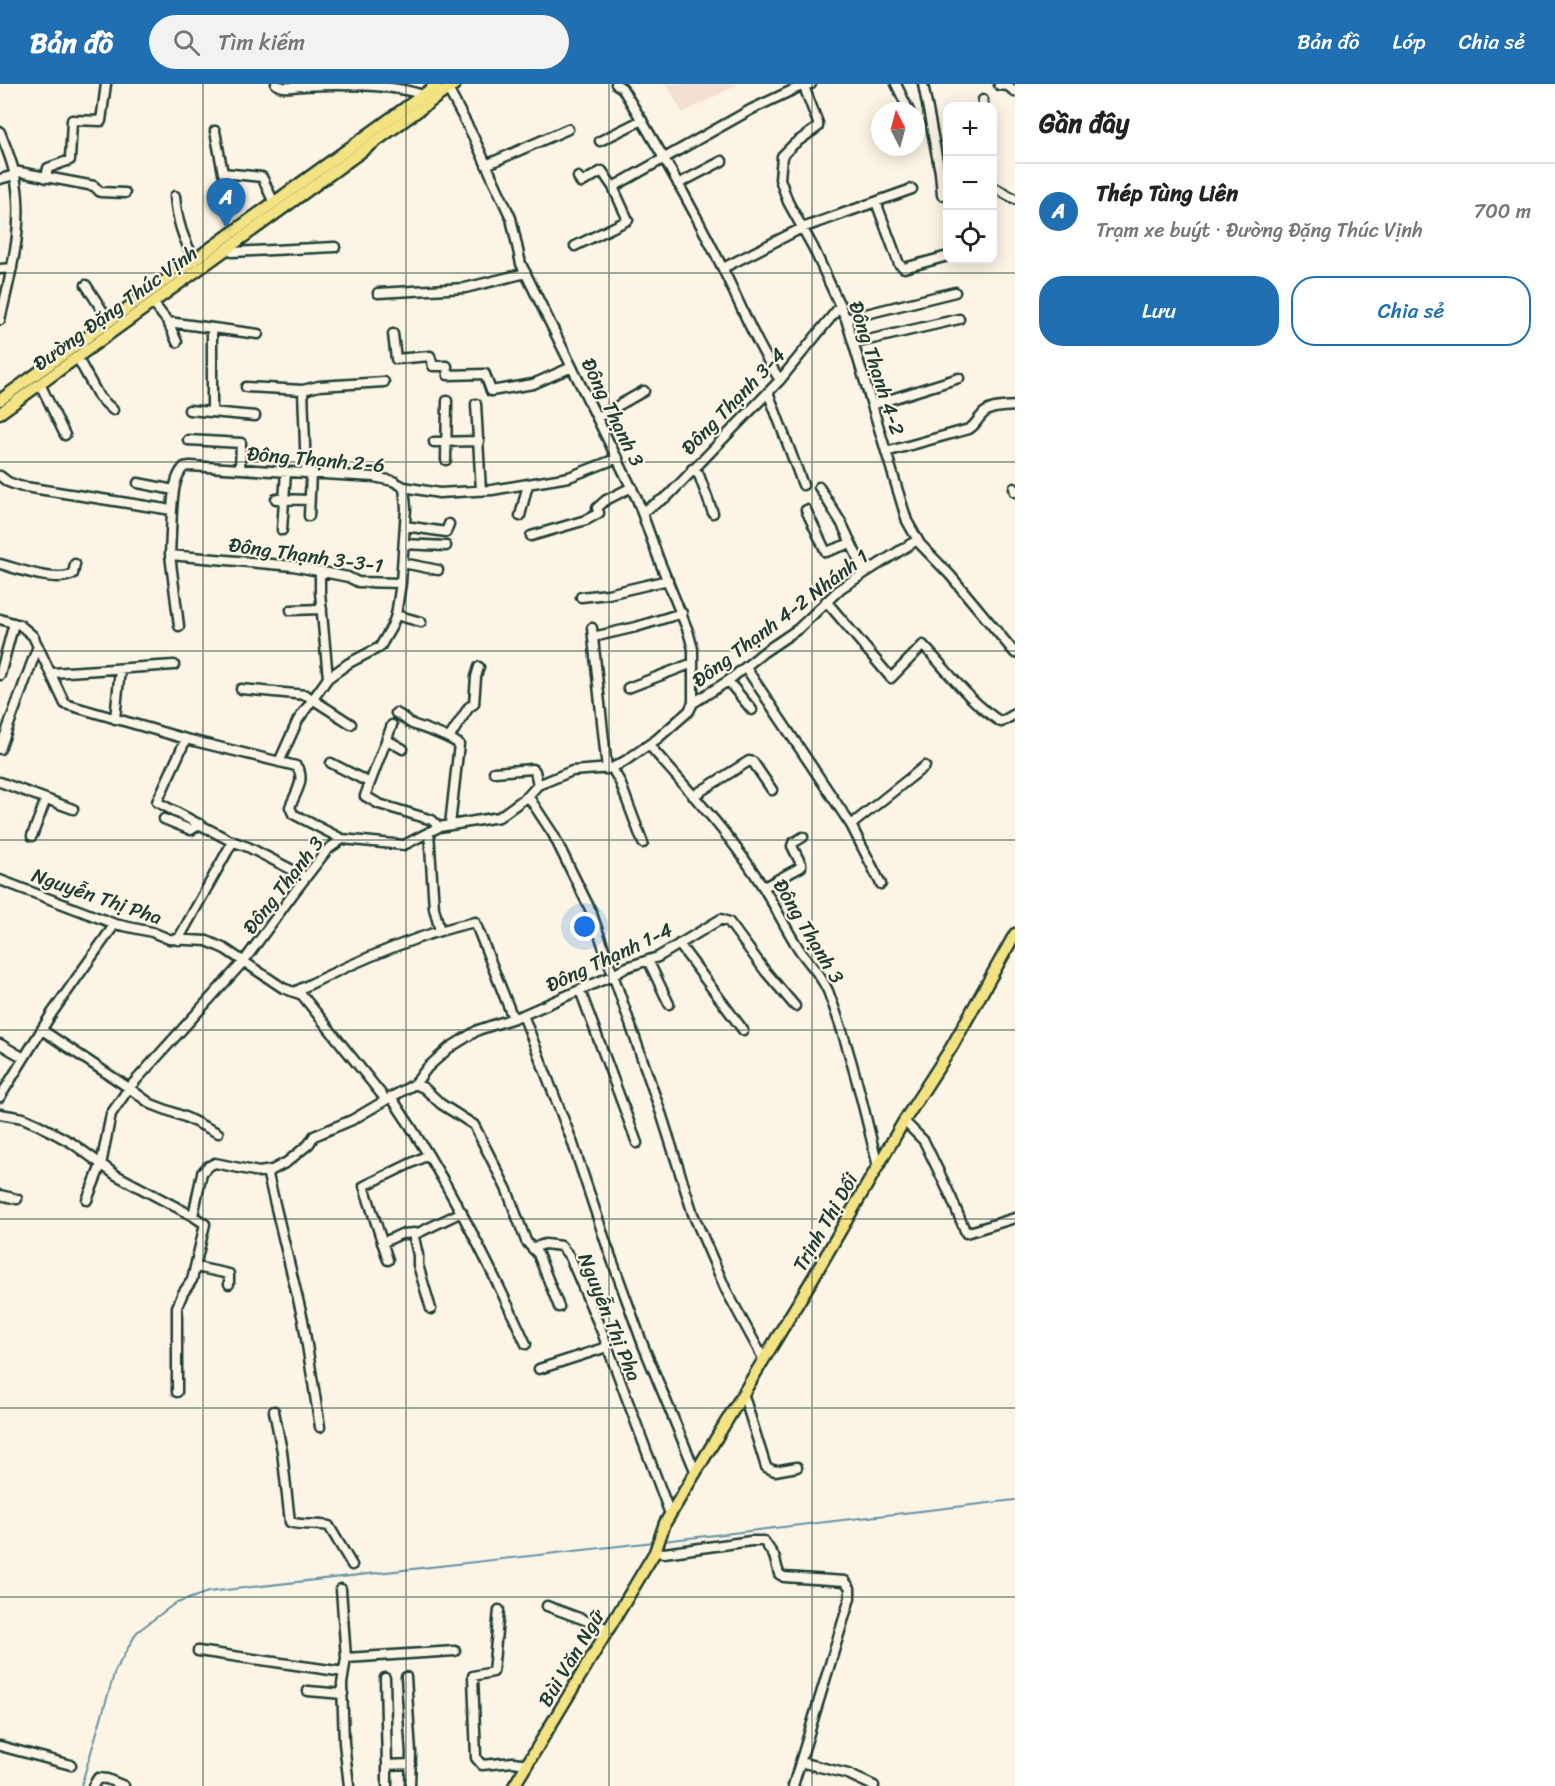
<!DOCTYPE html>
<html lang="vi">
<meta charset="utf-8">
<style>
:root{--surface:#fff;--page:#f2f2f2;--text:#222;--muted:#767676;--line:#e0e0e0;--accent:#1f6fb2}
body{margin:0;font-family:Sriracha,sans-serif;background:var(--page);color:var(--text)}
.controls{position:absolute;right:18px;top:18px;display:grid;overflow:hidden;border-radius:12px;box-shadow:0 3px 15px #0003}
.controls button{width:54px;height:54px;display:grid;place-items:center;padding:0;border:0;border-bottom:2px solid var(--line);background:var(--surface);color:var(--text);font:30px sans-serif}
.compass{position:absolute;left:871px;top:18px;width:54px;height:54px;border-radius:50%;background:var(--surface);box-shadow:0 3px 15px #0003;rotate:354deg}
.you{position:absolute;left:585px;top:843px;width:21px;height:21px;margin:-15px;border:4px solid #fff;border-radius:50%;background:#1a73e8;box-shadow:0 0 0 9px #1a73e833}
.badge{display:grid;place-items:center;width:39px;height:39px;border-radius:50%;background:var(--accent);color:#fff;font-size:20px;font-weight:700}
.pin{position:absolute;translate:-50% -50px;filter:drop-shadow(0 2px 3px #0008)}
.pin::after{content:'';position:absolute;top:32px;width:21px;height:18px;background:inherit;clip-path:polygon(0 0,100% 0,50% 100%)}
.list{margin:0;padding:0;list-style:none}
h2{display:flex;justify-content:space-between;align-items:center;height:78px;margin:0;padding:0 24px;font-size:26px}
h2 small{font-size:20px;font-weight:400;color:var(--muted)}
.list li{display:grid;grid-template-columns:39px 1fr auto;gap:18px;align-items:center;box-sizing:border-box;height:96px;padding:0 24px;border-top:2px solid var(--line)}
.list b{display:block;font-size:22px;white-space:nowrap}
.list p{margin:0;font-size:20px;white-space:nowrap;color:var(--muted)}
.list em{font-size:20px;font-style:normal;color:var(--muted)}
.actions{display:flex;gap:12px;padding:18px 24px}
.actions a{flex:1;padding:14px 0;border:2px solid var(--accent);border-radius:24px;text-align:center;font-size:21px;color:var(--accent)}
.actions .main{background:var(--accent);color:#fff}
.icon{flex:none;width:33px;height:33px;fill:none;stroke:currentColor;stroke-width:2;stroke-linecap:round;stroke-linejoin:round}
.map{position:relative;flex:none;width:1015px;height:1702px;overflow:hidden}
header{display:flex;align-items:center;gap:36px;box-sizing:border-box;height:84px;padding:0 30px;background:var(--accent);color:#fff}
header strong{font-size:28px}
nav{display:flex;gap:33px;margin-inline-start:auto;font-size:21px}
.search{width:420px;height:54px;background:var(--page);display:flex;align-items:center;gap:15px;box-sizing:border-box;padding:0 21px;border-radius:33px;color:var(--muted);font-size:22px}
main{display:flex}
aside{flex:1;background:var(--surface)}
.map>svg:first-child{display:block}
.built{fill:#f4ded0}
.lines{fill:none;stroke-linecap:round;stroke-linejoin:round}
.stream{stroke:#6592a6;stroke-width:2}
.minor-casing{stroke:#1f3d34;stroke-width:13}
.major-casing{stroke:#1f3d34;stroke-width:15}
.minor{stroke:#fcf5e5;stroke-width:8}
.major{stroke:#f4e382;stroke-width:10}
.grid{fill:none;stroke:#1f3d34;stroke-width:1.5;stroke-opacity:0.55}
.labels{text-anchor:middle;stroke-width:4.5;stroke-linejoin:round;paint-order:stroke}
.street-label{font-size:20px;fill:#1f3d34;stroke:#fcf5e5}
</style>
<header>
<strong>Bản đồ</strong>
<div class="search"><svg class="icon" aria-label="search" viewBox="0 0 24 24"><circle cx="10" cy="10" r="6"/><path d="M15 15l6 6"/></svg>Tìm kiếm</div>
<nav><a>Bản đồ</a><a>Lớp</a><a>Chia sẻ</a></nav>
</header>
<main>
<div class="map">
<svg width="1015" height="1702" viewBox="0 0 1015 1702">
<rect width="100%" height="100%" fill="#fcf5e5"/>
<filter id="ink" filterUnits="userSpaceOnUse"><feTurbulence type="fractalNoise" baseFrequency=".0167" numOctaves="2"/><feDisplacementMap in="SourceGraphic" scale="12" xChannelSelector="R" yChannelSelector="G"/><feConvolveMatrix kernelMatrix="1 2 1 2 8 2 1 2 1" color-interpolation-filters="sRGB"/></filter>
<g filter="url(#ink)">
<!-- built -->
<path class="built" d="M666,0H738L683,29Z"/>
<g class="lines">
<!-- stream -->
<path class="stream" d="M663,1457L1015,1416
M81,1702L115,1587L137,1548L174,1520L208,1508L654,1458"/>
<defs>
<path id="minor" d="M276,0C284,6 293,2 303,2C334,0 396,0 422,11
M616,0L622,4C656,59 688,115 717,173C738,214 754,257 780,296
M803,0L818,39V43L794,60L782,72L780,95L788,118L813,163L846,235L907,437L920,460L950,491L1015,569
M896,0L909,27
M923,0L940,88L942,111L948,110
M999,1L1008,2L1015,8
M983,16V22
M215,47L223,89L262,93L274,119
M0,48C5,61 11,74 14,88C26,137 11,188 0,236
M600,57L642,36
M486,81L568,45
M14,87L94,102L100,108L125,109
M578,93L581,99L602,87L613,103
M46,94L48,84L70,76L72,36L101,37L106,0
M0,95L15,91
M678,100L722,77
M993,103L1015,115
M175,112C177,137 183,155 195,176
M876,118L899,180L904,184L948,172
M575,162L628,136L613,103L752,25L797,4L811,0
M228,165L232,168L335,163
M723,184L802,144L912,105
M0,185L12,184
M86,201L109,237
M378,209L465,204L526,189
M153,219L168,238L258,250
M846,235L955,208
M168,238L177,258
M393,250L396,275L430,272L433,282H447L448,291L485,290L491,307L533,300L572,283
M855,259L959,235
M77,273L99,313L113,326
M40,300L65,351
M246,303L303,306
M768,308L803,401
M476,320L481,407
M872,321L959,294
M189,326L255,332
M212,328V244
M598,333L644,307
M188,356L241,359L240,385
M434,358L479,357
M886,368L969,345C976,341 976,337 982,331C989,322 1005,323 1015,322
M446,376L447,317
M692,385L699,391L713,429
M306,389L303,306L319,302L384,298
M0,392L8,398L19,402L172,426L170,471L179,542
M138,399L174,406
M404,403L439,409L492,406L569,393L618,374
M819,403L842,440L865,489
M1014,404L1015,408
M276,415L309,416
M172,426C173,412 174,393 184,383L190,382L374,393L393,397L404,403L406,424L401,499L396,531L392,542L380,563L349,579L328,594L298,636L279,678
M806,426L826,468L851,459
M642,428L668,412L780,296L841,221
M309,432L311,389
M520,432L528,400
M405,442L446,448L449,440
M282,446L286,388
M531,452L586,436L599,429L597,424L606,416L632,403
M404,460L446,462
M170,471L293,482L348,493L358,498L401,499
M403,479L438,486
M0,480C19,485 55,499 73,490L75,480
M320,487V508L328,594
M581,513L608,510L668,496
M826,517L891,594L923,561C949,588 969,618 1001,638L1015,630
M291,526L322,525
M396,531L421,538
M0,535L20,541L33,552L65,620L186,655L296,682C307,694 295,710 290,723L293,730L342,755
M592,544L607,685
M593,553L636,543L682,529
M746,584L851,741L881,800
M52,589L174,581
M0,591L14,539
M728,597L752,626
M628,604L693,579
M241,605L306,611L351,640
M693,619L728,597L764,568L798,545L841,504L917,456
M396,629C403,632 406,637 412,640C428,646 444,650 459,660L450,741
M115,635L120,585
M392,641L365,712L379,720L432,736L439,743
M449,654L469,623L474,620L476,593L479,583
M186,655L157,718L229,756L248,763L306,793
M387,656L403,665
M649,661C688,706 731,751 763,803C775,822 785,843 797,862C807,878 821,890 828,907C850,964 864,1024 878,1083
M0,665L38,562
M331,679L370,699
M612,684L620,698L643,759
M494,688L532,685L535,687L538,701
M0,698L73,725
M528,712L553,750L591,827L662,1032L693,1130L726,1206L763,1274
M693,712L749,677L753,678L772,706
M164,735L191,746L200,740
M851,741L925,682
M429,748L434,824L440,847
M32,752L46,715
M0,796L115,840L152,848L169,855L207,857L225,865L283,904L302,911L386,1016L415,1000L424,1004L441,1020L474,1041L507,1106L526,1157L532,1164L545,1160L561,1162L570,1173L602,1248L670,1430
M764,803L801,783V780L792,762L793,759L803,753
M178,856L233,757
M679,860L743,946
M648,876L669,920
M580,906L637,1059
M294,908C348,881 416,850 475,838L513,934
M523,931L572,1057L607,1162L643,1261L696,1389
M42,946L129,1004L151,1020L185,1033L218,1049
M0,960L24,974
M415,1000L427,984L449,964L478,946L523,931L614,891L627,883L658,873L721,835L729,838L766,888L795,922
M0,1013L52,929L115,840
M391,1013C445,1091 487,1175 526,1260
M0,1030L23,1034L39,1041L72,1059L116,1091L193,1132L202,1089L207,1083L215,1079L259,1088L272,1086L287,1078L309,1060L314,1052L352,1036L386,1016
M904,1037L924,1057L951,1113L966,1149L1015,1134
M267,1087L303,1236L320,1343
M0,1111L17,1115
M87,1116L101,1081L111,1030L129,1004L244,877L296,806L327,766L342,755L404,761L439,743L499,733L528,712L538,701L572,687L612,684L625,677L657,655L689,627L693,619V565L688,547L659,476L637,415L521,180L511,134L473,52L448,5
M413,1149L418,1171V1181L431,1225
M382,1159L401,1150L418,1149L462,1128
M532,1164L538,1170L559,1223
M388,1176L364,1102L428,1071
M196,1183L229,1190V1200
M539,1285L607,1263
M177,1308V1223L183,1209L192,1196L205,1140L193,1132
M743,1309L766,1383L775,1387L797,1383
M274,1327L282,1367L290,1438C300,1442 317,1439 329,1442L352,1481
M655,1468L664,1469L751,1457H764L774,1472L779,1490L784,1493L845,1497L850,1504V1514L793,1702
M341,1505L346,1574L342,1600L344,1659L349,1702
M547,1522L609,1545
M499,1526L493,1588L473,1592L476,1674L482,1681L513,1678L527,1680
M198,1567L344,1588
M346,1574L455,1567
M406,1593L411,1669L410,1702
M385,1594L387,1681L411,1680
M308,1607L343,1610
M0,1662L71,1681
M800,1678L848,1690L874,1702
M387,1681V1702
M93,1702L98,1694L107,1695L124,1702"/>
<path id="major" d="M0,316L438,0
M0,329L455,0
M514,1702L655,1468L665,1439L813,1194L904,1037L951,964L1015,850"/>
</defs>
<!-- minor casing -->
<use href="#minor" class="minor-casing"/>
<!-- major casing -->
<use href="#major" class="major-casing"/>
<!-- minor -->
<use href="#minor" class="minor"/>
<!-- major -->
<use href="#major" class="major"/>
</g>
</g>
<!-- grid -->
<path class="grid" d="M203,0V1702M406,0V1702M609,0V1702M812,0V1702M0,189H1015M0,378H1015M0,567H1015M0,756H1015M0,946H1015M0,1135H1015M0,1324H1015M0,1513H1015"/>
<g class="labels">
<!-- street labels -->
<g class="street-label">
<text transform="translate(115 224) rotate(-36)" y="7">Đường Đặng Thúc Vịnh</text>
<text transform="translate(877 284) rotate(72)" y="7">Đông Thạnh 4-2</text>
<text transform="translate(733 317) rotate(-46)" y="7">Đông Thạnh 3-4</text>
<text transform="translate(613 328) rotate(64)" y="7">Đông Thạnh 3</text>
<text transform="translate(316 375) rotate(5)" y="7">Đông Thạnh 2-6</text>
<text transform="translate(306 471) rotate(8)" y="7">Đông Thạnh 3-3-1</text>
<text transform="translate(780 534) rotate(-37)" y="7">Đông Thạnh 4-2 Nhánh 1</text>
<text transform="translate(283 801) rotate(-52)" y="7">Đông Thạnh 3</text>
<text transform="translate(97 812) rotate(19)" y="7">Nguyễn Thị Pha</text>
<text transform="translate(809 847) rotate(59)" y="7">Đông Thạnh 3</text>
<text transform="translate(609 873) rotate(-25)" y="7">Đông Thạnh 1-4</text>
<text transform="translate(825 1138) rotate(-60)" y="7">Trịnh Thị Dối</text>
<text transform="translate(610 1233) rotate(68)" y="7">Nguyễn Thị Pha</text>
<text transform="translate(571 1574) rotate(-59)" y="7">Bùi Văn Ngữ</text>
</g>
</g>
</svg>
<div class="controls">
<button>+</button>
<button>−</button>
<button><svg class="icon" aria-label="locate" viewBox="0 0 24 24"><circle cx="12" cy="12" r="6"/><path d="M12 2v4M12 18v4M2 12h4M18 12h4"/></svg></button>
</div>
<svg class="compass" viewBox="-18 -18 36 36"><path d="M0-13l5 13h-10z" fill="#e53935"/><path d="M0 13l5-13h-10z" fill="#767676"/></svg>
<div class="you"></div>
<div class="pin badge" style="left:226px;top:144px">A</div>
</div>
<aside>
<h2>Gần đây<small></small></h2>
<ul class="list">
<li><span class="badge">A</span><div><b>Thép Tùng Liên</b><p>Trạm xe buýt · Đường Đặng Thúc Vịnh</p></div><em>700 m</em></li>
</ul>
<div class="actions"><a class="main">Lưu</a><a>Chia sẻ</a></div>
</aside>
</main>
